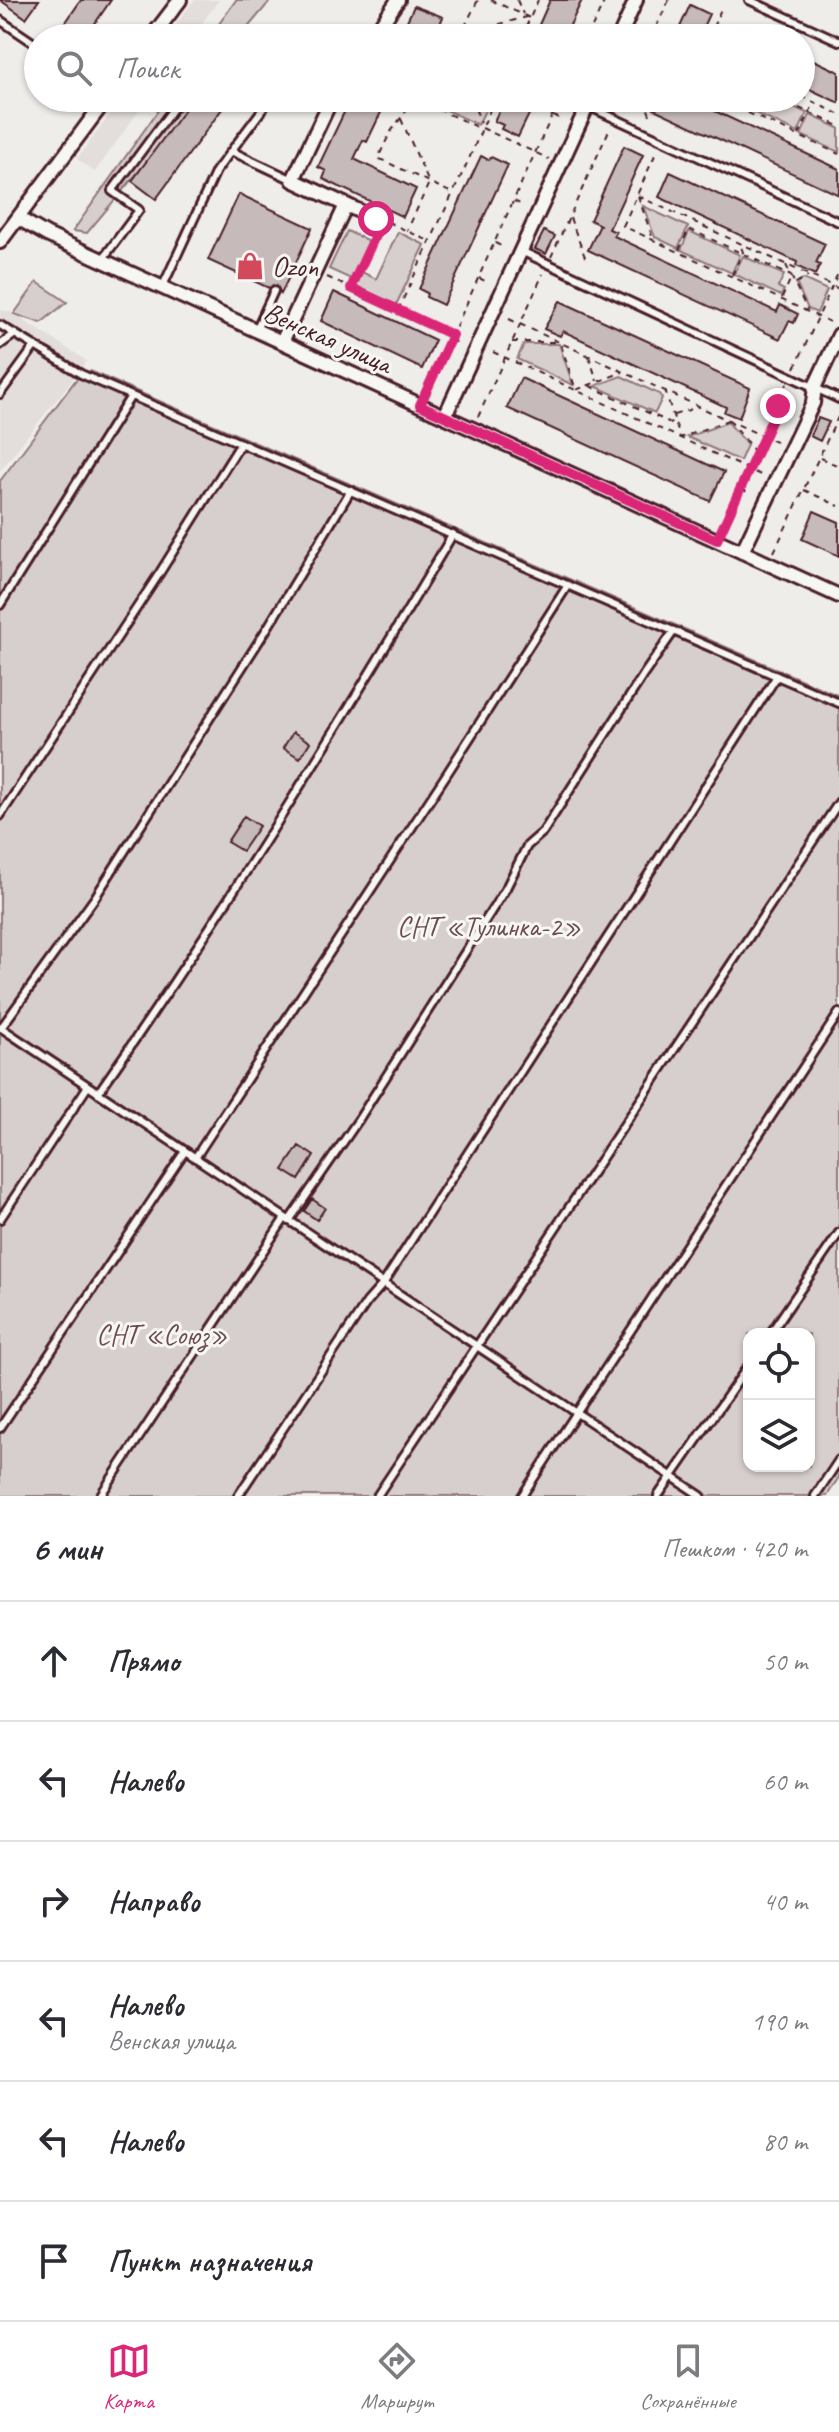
<!DOCTYPE html>
<html lang="ru">
<meta charset="utf-8">
<style>
:root{--surface:#fff;--page:#f2f2f3;--text:#2b2b33;--muted:#7c7c81;--line:#e1e1e2;--accent:#db2777}
body{margin:0;font-family:Caveat,sans-serif;background:var(--page);color:var(--text)}
.controls{position:absolute;right:24px;bottom:24px;display:grid;overflow:hidden;border-radius:16px;box-shadow:0 2px 6px #0004}
.controls button{width:72px;height:72px;display:grid;place-items:center;padding:0;border:0;border-bottom:2px solid var(--line);background:var(--surface);color:var(--text);font:40px sans-serif}
.stop{position:absolute;width:24px;height:24px;margin:-18px;border:6px solid #db2777;border-radius:50%;background:#fff}
.stop.end{background:#db2777;border-color:#fff;box-shadow:0 2px 8px #0008}
.list{margin:0;padding:0;list-style:none}
h2{display:flex;justify-content:space-between;align-items:center;height:104px;margin:0;padding:0 32px;font-size:34px}
h2 small{font-size:26px;font-weight:400;color:var(--muted)}
.list li{display:grid;grid-template-columns:52px 1fr auto;gap:24px;align-items:center;box-sizing:border-box;height:120px;padding:0 32px;border-top:2px solid var(--line)}
.list b{display:block;font-size:30px;white-space:nowrap}
.list p{margin:0;font-size:26px;white-space:nowrap;color:var(--muted)}
.list em{font-size:26px;font-style:normal;color:var(--muted)}
.icon{flex:none;width:44px;height:44px;fill:none;stroke:currentColor;stroke-width:2;stroke-linecap:round;stroke-linejoin:round}
.map{position:relative;flex:none;width:839px;height:1496px;overflow:hidden}
.search{position:absolute;background:var(--surface);box-shadow:0 2px 6px #0004;left:24px;right:24px;top:24px;height:88px;display:flex;align-items:center;gap:20px;box-sizing:border-box;padding:0 28px;border-radius:44px;color:var(--muted);font-size:30px}
.sheet{height:824px;background:var(--surface)}
nav{display:flex;justify-content:space-around;align-items:center;box-sizing:border-box;height:112px;border-top:2px solid var(--line);background:var(--surface);font-size:22px;color:var(--muted)}
nav a{display:grid;justify-items:center;gap:4px}
nav .on{color:var(--accent)}
.map>svg:first-child{display:block}
.built{fill:#e3dedc}
.green{fill:#d7cfce;stroke:#90777c;stroke-width:2;fill-rule:evenodd}
.building{fill:#c6babb;stroke:#4a1f2b;stroke-width:2}
.lines{fill:none;stroke-linecap:round;stroke-linejoin:round}
.lane-casing{stroke:#4a1f2b;stroke-width:12}
.street-casing{stroke:#4a1f2b;stroke-width:18}
.path{stroke:#4a1f2b;stroke-width:2;stroke-dasharray:6 6;stroke-linecap:butt}
.lane{stroke:#f6f6f2;stroke-width:6}
.street{stroke:#f6f6f2;stroke-width:12}
.route{stroke:#db2777;stroke-width:10}
.labels{text-anchor:middle;stroke-width:6;stroke-linejoin:round;paint-order:stroke}
.poi-label{font-size:28px;fill:#4a1f2b;stroke:#f6f6f2;text-anchor:start}
.street-label{font-size:28px;fill:#4a1f2b;stroke:#f6f6f2}
.park-label{font-size:28px;fill:#6d4b54;stroke:#f6f6f2}
</style>
<div class="map">
<svg width="839" height="1496" viewBox="0 0 839 1496">
<rect width="100%" height="100%" fill="#efedea"/>
<filter id="ink" filterUnits="userSpaceOnUse"><feTurbulence type="fractalNoise" baseFrequency=".0125" numOctaves="2"/><feDisplacementMap in="SourceGraphic" scale="16" xChannelSelector="R" yChannelSelector="G"/><feConvolveMatrix kernelMatrix="1 2 1 2 8 2 1 2 1" color-interpolation-filters="sRGB"/></filter>
<g filter="url(#ink)">
<!-- built -->
<path class="built" d="M194,0H219L191,38H166Z
M122,98H148L95,172L77,159Z
M0,310L11,312L87,361L0,471Z"/>
<!-- green -->
<path class="green" d="M236,0H271L239,38H209Z
M167,98H195L159,147L87,233L73,231Z
M421,98H491L478,125Z
M751,98H773L807,113L798,133L746,109Z
M810,115L839,128V152L801,135Z
M643,206L688,227L678,248L655,237Z
M347,231L371,242L353,280L329,269Z
M689,231L740,255L732,273L681,250Z
M398,232L425,245L396,305L355,286L362,272L376,279Z
M743,256L784,275L778,287L784,290L781,296L734,274Z
M803,279L827,290L817,313L808,309L796,283Z
M37,282L67,302L41,323L14,314Z
M524,344H559L573,385L517,359Z
M90,371L839,696V1477L827,1496H709L0,1021V481L75,381L81,374ZM749,1334H809V1466H749Z
M621,376L659,394L662,398L655,413L595,386Z
M728,422L747,445L740,461L687,437Z
M0,1033L696,1496H0Z"/>
<!-- building -->
<path class="building" d="M0,0H39L26,18Z
M81,0H111L85,38H55Z
M550,0H582L564,38H533Z
M690,5L709,14L698,38H675Z
M414,6L443,17L437,31L453,38H399Z
M738,25L766,38H732Z
M801,54L839,72V103L801,85Z
M193,98H230L156,199L132,181Z
M351,98H394L389,109L384,106L367,142L363,140L354,159L416,189L403,217L323,179L326,171L318,167Z
M505,98H537L518,137L501,129L503,125L494,121Z
M659,98H687L839,169V195L654,109Z
M624,146L643,155L609,229L616,232L614,236L777,312L780,305L798,314L794,323L789,321L780,339L588,250L600,225L590,220Z
M481,156L489,160L491,157L508,165L443,305L426,297L427,293L419,289Z
M670,172L825,244L816,263L820,265L815,275L796,266L797,262L659,197Z
M239,194L312,228L281,294L277,286L273,285L269,288L208,260Z
M544,231L555,236L546,254L535,249Z
M334,292L435,340L422,369L321,321Z
M560,301L750,388L739,418L724,412L726,407L563,331L560,336L544,329Z
M521,378L724,472L710,501L507,408Z
M818,418L829,422L820,441L810,436Z
M814,511L839,522V556L802,539Z
M293,732L310,742L300,758L283,748Z
M244,816L259,826L242,851L227,842Z
M299,1146L314,1156L299,1180L283,1170Z
M312,1199L325,1208L317,1220L304,1211Z"/>
<g class="lines">
<defs>
<path id="lane" d="M749,0L839,41
M0,20L31,41
M225,38H230
M588,106L839,222
M231,151L293,180
M521,251L839,399
M102,260L139,210L112,191L181,98
M162,288L216,171L271,98
M0,325L81,374L839,703
M256,330L274,291
M0,345L15,334
M0,394L35,346
M0,605L131,396
M0,816L159,574L241,443
M0,1027L701,1496
M1,1028L94,899L268,627L351,490
M98,1093C225,912 340,724 453,534
M195,1158L448,772L568,585
M0,1219L88,1086
M289,1221L359,1119L506,888L527,846L543,832L644,674L674,631
M770,1334L839,1233
M0,1428L185,1151
M100,1496L285,1218
M238,1496L367,1302L383,1284L777,676
M377,1496L839,802
M522,1496L839,1013
M658,1496L749,1365
M815,1496L839,1460"/>
<path id="street" d="M151,38L180,0
M372,38L398,0
M619,38L636,0
M332,98L293,180L376,219
M18,218L47,235L839,596
M0,242L107,98
M282,342L346,205
M445,416L591,98
M742,552L813,403L815,386L839,335"/>
</defs>
<!-- lane casing -->
<use href="#lane" class="lane-casing"/>
<!-- street casing -->
<use href="#street" class="street-casing"/>
<!-- path -->
<path class="path" d="M491,0L530,18
M517,0L523,14
M592,31L600,35
M464,33L527,17
M464,33L474,38
M459,38L478,0
M521,38L538,0
M587,38L605,0
M651,38L669,0
M708,38L722,7
M801,96L839,114
M415,98L390,133L378,158L452,193
M471,98L481,123
M644,98L650,115
M715,98L839,154
M777,98L839,126
M416,99L479,128
M743,110L749,98
M618,111L624,98
M553,116L562,119
M401,119L429,183L407,231
M482,128L549,159
M799,135L813,105
M655,155L623,226L834,324
M638,196L839,289
M638,196L653,239
M514,201L522,205
M570,218L587,262
M388,222L429,241
M495,243L503,247
M679,250L689,229L791,276
M551,257L610,128
M786,265L807,310
M732,275L743,252L740,244
M327,277L452,335
M479,278L487,282
M796,283L808,276
M351,287L377,231
M782,298L791,278
M398,310L469,159L495,98
M509,319L780,444
M451,340L459,344
M512,342H557
M561,345L576,390L623,372
M493,352L765,477
M589,356L597,381
M795,368L839,271
M590,386L675,425
M665,390L680,438L728,420
M426,393L560,98
M674,415L698,407
M478,417L543,274
M729,420L755,452
M820,458L839,466
M741,489L751,494
M804,490L839,506
M722,528L787,384
M774,552L839,415"/>
<!-- lane -->
<use href="#lane" class="lane"/>
<!-- street -->
<use href="#street" class="street"/>
</g>
</g>
<g class="lines" filter="url(#ink)">
<!-- route -->
<path class="route" d="M376,219H383L351,288L452,335L420,405L717,540L778,406"/>
</g>
<!-- icons -->
<defs>
<symbol id="shop-bare" viewBox="-9 -9 18 18"><path d="M-5-2.5h2.3a2.7 3.5 0 0 1 5.4 0H5L5.5 6h-11ZM-1.5-2.5h3a1.5 2.3 0 0 0-3 0Z" fill="#d1495b" stroke="#f6f6f2" stroke-width="2.5" paint-order="stroke"/></symbol>
</defs>
<g fill-rule="evenodd">
<use href="#shop-bare" x="230" y="246" width="40" height="40"/>
</g>
<g class="labels">
<!-- poi labels -->
<g class="poi-label">
<text x="272" y="276">Ozon</text>
</g>
<!-- street labels -->
<g class="street-label">
<text transform="translate(328 337) rotate(24)" y="10">Венская улица</text>
</g>
<!-- park labels -->
<g class="park-label">
<text x="489" y="936">СНТ «Тулинка-2»</text>
<text x="162" y="1344">СНТ «Союз»</text>
</g>
</g>
</svg>
<div class="controls">
<button><svg class="icon" aria-label="locate" viewBox="0 0 24 24"><circle cx="12" cy="12" r="6"/><path d="M12 2v4M12 18v4M2 12h4M18 12h4"/></svg></button>
<button><svg class="icon" aria-label="layers" viewBox="0 0 24 24"><path d="M12 4l9 5-9 5-9-5zM3 14l9 5 9-5"/></svg></button>
</div>
<div class="stop" style="left:376px;top:219px"></div>
<div class="stop end" style="left:778px;top:406px"></div>
<div class="search"><svg class="icon" aria-label="search" viewBox="0 0 24 24"><circle cx="10" cy="10" r="6"/><path d="M15 15l6 6"/></svg>Поиск</div>
</div>
<section class="sheet">
<h2>6 мин<small>Пешком · 420 m</small></h2>
<ul class="list">
<li><svg class="icon" aria-label="ahead" viewBox="0 0 24 24"><path d="M12 20V5M6 11l6-6 6 6"/></svg><div><b>Прямо</b></div><em>50 m</em></li>
<li><svg class="icon" aria-label="left" viewBox="0 0 24 24"><path d="M17 20v-9H6M10 6l-5 5 5 5"/></svg><div><b>Налево</b></div><em>60 m</em></li>
<li><svg class="icon" aria-label="right" viewBox="0 0 24 24"><path d="M7 20v-9h11M14 6l5 5-5 5"/></svg><div><b>Направо</b></div><em>40 m</em></li>
<li><svg class="icon" aria-label="left" viewBox="0 0 24 24"><path d="M17 20v-9H6M10 6l-5 5 5 5"/></svg><div><b>Налево</b><p>Венская улица</p></div><em>190 m</em></li>
<li><svg class="icon" aria-label="left" viewBox="0 0 24 24"><path d="M17 20v-9H6M10 6l-5 5 5 5"/></svg><div><b>Налево</b></div><em>80 m</em></li>
<li><svg class="icon" aria-label="arrive" viewBox="0 0 24 24"><path d="M6 21V4h12l-3 4 3 4H6"/></svg><div><b>Пункт назначения</b></div></li>
</ul>
</section>
<nav>
<a class="on"><svg class="icon" aria-label="map" viewBox="0 0 24 24"><path d="M3 6l6-2 6 2 6-2v14l-6 2-6-2-6 2zM9 4v14M15 6v14"/></svg>Карта</a>
<a><svg class="icon" aria-label="directions" viewBox="0 0 24 24"><path d="M12 3l9 9-9 9-9-9zM9 14v-3h6M13 9l2 2-2 2"/></svg>Маршрут</a>
<a><svg class="icon" aria-label="saved" viewBox="0 0 24 24"><path d="M7 4h10v16l-5-4-5 4z"/></svg>Сохранённые</a>
</nav>
